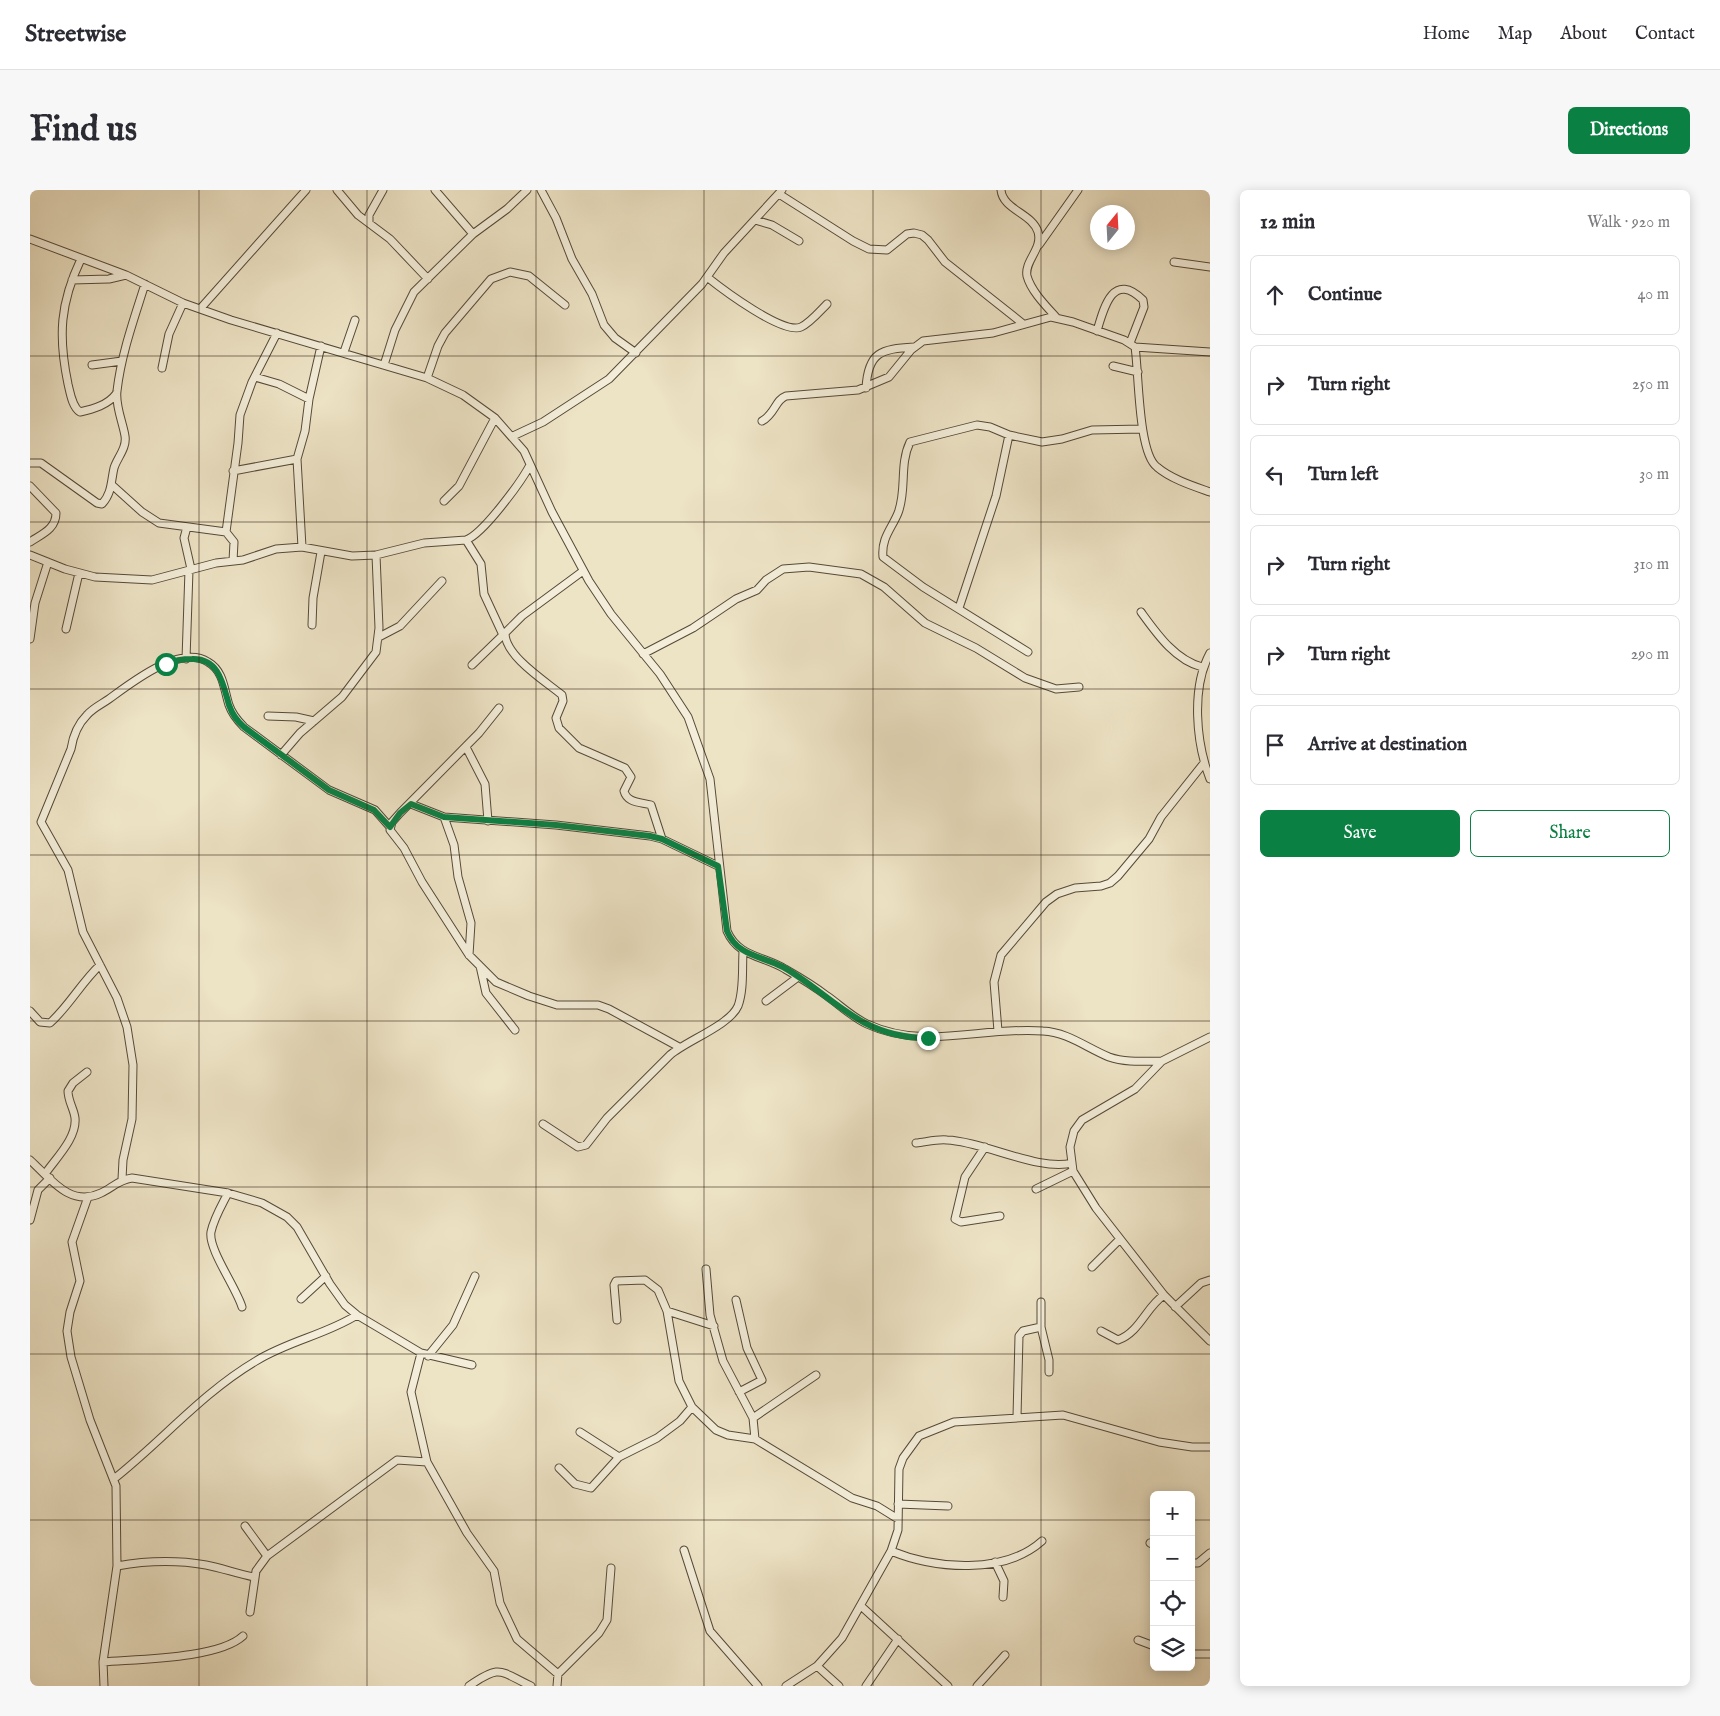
<!DOCTYPE html>
<meta charset="utf-8">
<style>
:root{--surface:#fff;--page:#f7f7f7;--text:#2b2b33;--muted:#7c7c81;--line:#e1e1e2;--accent:#0b8043}
body{margin:0;font-family:"IM FELL English",serif;background:var(--page);color:var(--text)}
.controls{position:absolute;right:15px;bottom:15px;display:grid;overflow:hidden;border-radius:8px;box-shadow:0 2px 12px #0003}
.controls button{width:45px;height:45px;display:grid;place-items:center;padding:0;border:0;border-bottom:1px solid var(--line);background:var(--surface);color:var(--text);font:25px sans-serif}
.compass{position:absolute;left:1060px;top:15px;width:45px;height:45px;border-radius:50%;background:var(--surface);box-shadow:0 2px 12px #0003;rotate:18deg}
.stop{position:absolute;width:15px;height:15px;margin:-11px;border:4px solid #0b8043;border-radius:50%;background:#fff}
.stop.end{background:#0b8043;border-color:#fff;box-shadow:0 1px 5px #0008}
.list{margin:0;padding:0;list-style:none}
h2{display:flex;justify-content:space-between;align-items:center;height:65px;margin:0;padding:0 20px;font-size:21px}
h2 small{font-size:16px;font-weight:400;color:var(--muted)}
.list li{display:grid;grid-template-columns:32px 1fr auto;gap:15px;align-items:center;box-sizing:border-box;height:80px;margin:0 10px 10px;padding:0 10px;border:1px solid var(--line);border-radius:8px}
.list b{display:block;font-size:19px;white-space:nowrap}
.list em{font-size:16px;font-style:normal;color:var(--muted)}
.actions{display:flex;gap:10px;padding:15px 20px}
.actions a{flex:1;padding:11px 0;border:1px solid var(--accent);border-radius:8px;text-align:center;font-size:18px;color:var(--accent)}
.actions .main{background:var(--accent);color:#fff}
.icon{flex:none;width:28px;height:28px;fill:none;stroke:currentColor;stroke-width:2;stroke-linecap:round;stroke-linejoin:round}
.map{position:relative;flex:none;width:1180px;height:1496px;overflow:hidden;border-radius:8px}
header{display:flex;align-items:center;gap:30px;box-sizing:border-box;height:70px;padding:0 25px;background:var(--surface);border-bottom:1px solid var(--line)}
header strong{font-size:24px}
nav{display:flex;gap:28px;margin-inline-start:auto;font-size:18px}
.intro{display:flex;align-items:center;justify-content:space-between;box-sizing:border-box;height:120px;padding:0 30px}
h1{margin:0;font-size:35px}
.button{padding:12px 22px;border-radius:8px;background:var(--accent);color:#fff;font-size:18px;font-weight:700}
main{display:flex;gap:30px;padding:0 30px}
aside{flex:1;background:var(--surface);border-radius:8px;box-shadow:0 2px 12px #0003}
.map>svg:first-child{display:block}
.lines{fill:none;stroke-linecap:round;stroke-linejoin:round}
.minor-casing{stroke:#564a38;stroke-width:9}
.minor{stroke:#f3edd9;stroke-width:7}
.route{stroke:#0b8043;stroke-width:6}
.grid{fill:none;stroke:#241709;stroke-width:1;stroke-opacity:0.55}
</style>
<header>
<strong>Streetwise</strong>
<nav><a>Home</a><a>Map</a><a>About</a><a>Contact</a></nav>
</header>
<div class="intro"><h1>Find us</h1><a class="button">Directions</a></div>
<main>
<div class="map">
<svg width="1180" height="1496" viewBox="0 0 1180 1496">
<rect width="100%" height="100%" fill="#ede3c5"/>
<filter id="stains"><feTurbulence type="fractalNoise" baseFrequency=".004" numOctaves="4"/><feColorMatrix values="0 0 0 0 .2 0 0 0 0 .09 0 0 0 0 .02 0 0 0 .5 -.17"/></filter>
<radialGradient id="worn" r=".72"><stop offset=".6" stop-color="#630" stop-opacity="0"/><stop offset="1" stop-color="#630" stop-opacity=".3"/></radialGradient>
<g class="lines">
<defs>
<path id="minor" d="M307,0L328,25L360,49L398,89
M405,0L443,44
M511,0L526,28L542,69L562,104L574,135L585,148L606,163
M971,0C973,20 1002,23 1008,42C1013,59 994,71 997,86C1001,101 1016,116 1026,127
M749,4L823,51L839,59L857,60L877,44L884,43L892,45L898,50L915,72L992,133
M725,30L742,35L769,51
M339,33V25L353,0
M0,49L96,85L153,113L201,130L397,188L433,205L465,228L494,261L522,322L559,391L581,424L630,484L658,527L680,589L697,741C708,767 734,766 755,779C769,787 784,796 797,806C810,815 822,827 837,834C896,861 951,836 1013,841C1037,842 1057,858 1079,867C1096,873 1115,871 1132,871
M1009,55L1048,0
M51,69C30,113 28,146 38,194C40,202 42,217 50,222C63,219 78,215 86,204
M1144,72L1180,77
M677,87C692,99 753,145 771,137C780,133 790,121 797,114
M42,90L79,89L96,85
M170,119L276,0
M1067,141C1074,117 1083,81 1113,110L1114,117L1100,153
M1105,157L1180,162
M314,162L325,130
M62,175L92,171
M354,175L365,140L384,102L443,44L477,19L497,0
M1083,176L1108,182
M132,178L139,144L153,113
M225,187L249,194L279,209
M397,188L408,156L415,143L461,89L480,82L499,86L535,115
M836,198C838,162 851,159 884,157
M732,231C745,224 745,210 756,206L828,200L859,187L881,160L893,151L963,143L1021,127L1043,132L1094,150L1105,157C1109,183 1108,263 1127,277C1141,289 1163,296 1180,302
M483,246L513,232L579,189L672,94L694,63L752,0
M0,273H11L67,313L72,314C82,303 81,291 84,278C87,268 97,258 95,246C93,233 85,215 87,201C91,165 104,129 115,94
M203,281L267,269
M82,295L112,322L129,333L196,342
M0,296L26,323C26,339 12,344 0,352
M414,311L429,296L465,228
M157,337L154,348L161,379
M436,350L451,374L454,404L473,445
M272,357L267,269L275,241L279,209L291,156
M0,365L35,379L65,387L122,390L186,373L213,370L246,359L272,357L322,366L346,365L394,353L436,350C453,344 491,292 500,275
M203,371L204,352L196,342L208,253L210,225L222,192L247,143
M553,381L492,426L475,443C475,466 515,491 532,505L533,511L526,528L529,538L549,558L595,578L601,587L594,601C597,613 610,612 621,615L632,649
M929,418L966,306L979,245
M1111,422C1127,444 1145,470 1172,477
M282,435L283,408L291,362
M36,439L49,383
M349,447L370,436L412,391
M0,449L5,413L18,372
M998,462L893,397L853,367C851,348 862,338 868,323C877,300 869,275 880,252L947,235L960,237L979,245L1012,252L1032,249L1062,240L1112,239
M1180,463C1161,498 1166,553 1180,589
M613,464L663,438L706,409L727,400L736,390L753,379L779,377L831,384L854,397L895,433L946,458L995,488L1026,499L1049,497
M156,469L159,380
M442,475L475,443
M469,518L449,543L370,623L362,632L360,640L374,658L392,692L439,765L466,792L499,806L527,815H568L579,819L649,857
M238,526L266,527L284,531
M436,557L455,594L458,631
M251,565L270,543L312,507L346,462L349,438L346,365
M381,614L414,627L526,635L620,646L632,649L688,676
M414,627L424,655L428,687L441,733L439,765
M450,776L456,803L485,840
M736,811L768,787
M0,821L10,832L20,833C39,816 51,793 70,775
M968,841L964,792L971,765L1016,712L1027,704L1045,698L1071,696L1080,693L1088,686L1119,649L1131,627L1174,573
M1180,847L1132,871L1105,899L1052,930L1044,941L1040,957L1043,981L1066,1018L1134,1105L1180,1151
M513,934L548,957L556,955L577,928L640,865C656,851 700,835 708,816C714,800 712,779 713,762
M886,953C896,952 907,949 917,950C952,951 1010,982 1042,973
M955,957L935,987L925,1029L931,1032L970,1026
M0,970C20,988 40,1018 71,1003C82,998 88,990 102,988L198,1003L232,1013L257,1027L267,1037L300,1094L315,1115L327,1125L391,1163L442,1175
M15,984C26,968 47,948 45,928C44,919 38,911 38,901L43,893L57,882
M92,989L93,970L102,929L103,875L97,837L87,808L53,742L38,680L11,632L41,559C43,546 48,534 57,525C63,518 72,514 79,509C101,493 150,454 178,472C194,481 194,500 199,515C202,524 208,531 214,537L299,600L345,620L360,637
M1006,999L1043,981
M198,1003C192,1015 184,1028 181,1042C178,1059 206,1097 212,1117
M58,1007L42,1052L50,1091L40,1122L37,1141L41,1167L60,1230L86,1296L87,1376L73,1472L74,1496
M0,1030L8,1000L20,988
M1062,1077L1090,1049
M676,1079L680,1125L693,1171L723,1228L725,1249
M271,1109L296,1086
M706,1110L717,1158L732,1190L709,1202
M1011,1112V1137L1019,1170V1182
M1145,1117L1171,1093L1180,1090
M637,1121L684,1136
M587,1130L584,1095L586,1091L615,1090L628,1100L637,1121L649,1191L662,1217L686,1240L698,1245L725,1249L822,1308L847,1316L868,1329
M1071,1141L1088,1150C1110,1142 1116,1117 1134,1105
M391,1163L381,1202L397,1272L437,1343L464,1381L470,1413L487,1449L528,1484L527,1496
M398,1166L423,1135L445,1086
M987,1227L989,1146L993,1141L1011,1137
M723,1228L786,1185
M550,1242L589,1267
M529,1278L545,1294L561,1298L589,1267L627,1248L650,1231L662,1217
M85,1288C133,1250 172,1203 226,1171C258,1151 295,1145 327,1125
M868,1314L918,1316
M215,1336L237,1366
M1120,1353L1124,1355
M654,1360L680,1441L728,1496
M861,1361C905,1379 974,1385 1012,1351
M965,1372L974,1391L973,1407
M1161,1373H1168L1180,1363
M87,1376C115,1371 147,1370 176,1375C192,1378 208,1384 224,1387
M831,1416L918,1496
M220,1422L226,1381L237,1366L367,1270L397,1272
M1108,1450L1124,1456
M1161,1464H1180
M73,1472C108,1469 188,1469 213,1446
M787,1476L809,1496
M528,1484L569,1443L577,1430L581,1378
M439,1496C471,1474 469,1481 501,1496
M756,1496L787,1476L812,1448L861,1361L868,1340L869,1279L873,1268L889,1246L924,1232L1033,1225L1129,1252L1162,1257H1180
M836,1496L868,1449
M947,1496L975,1465"/>
</defs>
<!-- minor casing -->
<use href="#minor" class="minor-casing"/>
<!-- minor -->
<use href="#minor" class="minor"/>
</g>
<g class="lines">
<!-- route -->
<path class="route" d="M136,474C145,470 151,469 162,469C189,468 193,494 199,515C202,524 207,531 214,537L299,600L344,620L360,637L370,623L381,614L414,627L526,635L620,646L632,649L688,676L697,741C707,766 732,766 753,777C782,793 806,818 835,833C854,843 877,848 898,848"/>
</g>
<!-- grid -->
<path class="grid" d="M169,0V1496M337,0V1496M506,0V1496M674,0V1496M843,0V1496M1011,0V1496M0,166H1180M0,332H1180M0,499H1180M0,665H1180M0,831H1180M0,997H1180M0,1164H1180M0,1330H1124M1161,1330H1180"/>
<rect width="100%" height="100%" filter="url(#stains)"/>
<rect width="100%" height="100%" fill="url(#worn)"/>
</svg>
<div class="controls">
<button>+</button>
<button>−</button>
<button><svg class="icon" aria-label="locate" viewBox="0 0 24 24"><circle cx="12" cy="12" r="6"/><path d="M12 2v4M12 18v4M2 12h4M18 12h4"/></svg></button>
<button><svg class="icon" aria-label="layers" viewBox="0 0 24 24"><path d="M12 4l9 5-9 5-9-5zM3 14l9 5 9-5"/></svg></button>
</div>
<svg class="compass" viewBox="-18 -18 36 36"><path d="M0-13l5 13h-10z" fill="#e53935"/><path d="M0 13l5-13h-10z" fill="#7c7c81"/></svg>
<div class="stop" style="left:136px;top:474px"></div>
<div class="stop end" style="left:898px;top:848px"></div>
</div>
<aside>
<h2>12 min<small>Walk · 920 m</small></h2>
<ul class="list">
<li><svg class="icon" aria-label="ahead" viewBox="0 0 24 24"><path d="M12 20V5M6 11l6-6 6 6"/></svg><div><b>Continue</b></div><em>40 m</em></li>
<li><svg class="icon" aria-label="right" viewBox="0 0 24 24"><path d="M7 20v-9h11M14 6l5 5-5 5"/></svg><div><b>Turn right</b></div><em>250 m</em></li>
<li><svg class="icon" aria-label="left" viewBox="0 0 24 24"><path d="M17 20v-9H6M10 6l-5 5 5 5"/></svg><div><b>Turn left</b></div><em>30 m</em></li>
<li><svg class="icon" aria-label="right" viewBox="0 0 24 24"><path d="M7 20v-9h11M14 6l5 5-5 5"/></svg><div><b>Turn right</b></div><em>310 m</em></li>
<li><svg class="icon" aria-label="right" viewBox="0 0 24 24"><path d="M7 20v-9h11M14 6l5 5-5 5"/></svg><div><b>Turn right</b></div><em>290 m</em></li>
<li><svg class="icon" aria-label="arrive" viewBox="0 0 24 24"><path d="M6 21V4h12l-3 4 3 4H6"/></svg><div><b>Arrive at destination</b></div></li>
</ul>
<div class="actions"><a class="main">Save</a><a>Share</a></div>
</aside>
</main>
